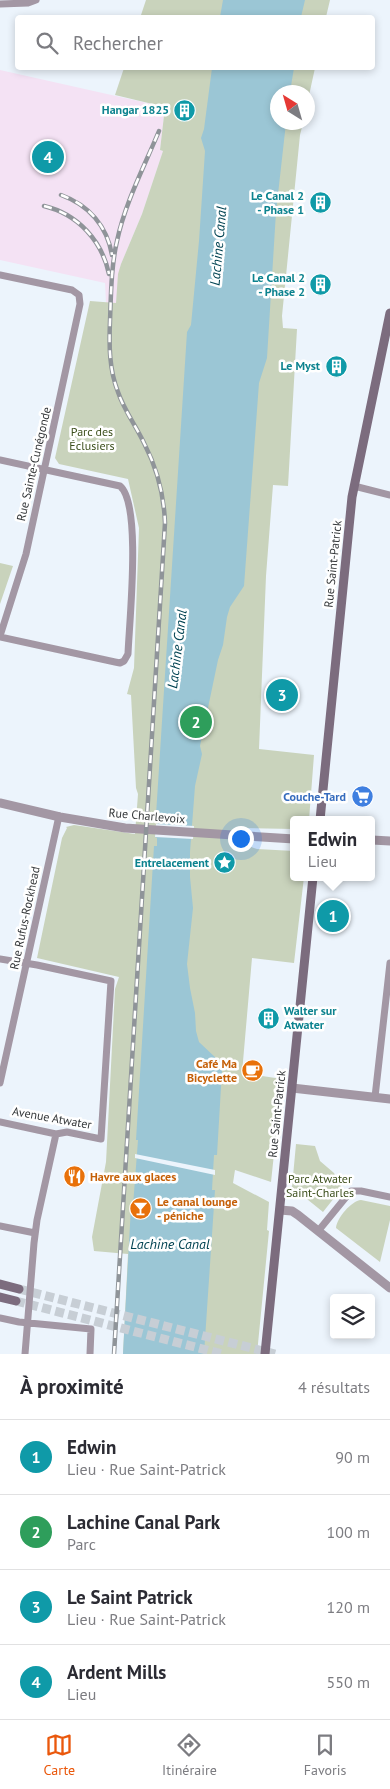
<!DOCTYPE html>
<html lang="fr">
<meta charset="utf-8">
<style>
:root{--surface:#fff;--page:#f7f7f7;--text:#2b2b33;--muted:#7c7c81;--line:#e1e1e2;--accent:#ea580c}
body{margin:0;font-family:"PT Sans",sans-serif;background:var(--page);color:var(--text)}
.controls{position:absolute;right:15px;bottom:15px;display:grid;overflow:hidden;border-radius:5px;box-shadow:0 2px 8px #0003}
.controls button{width:45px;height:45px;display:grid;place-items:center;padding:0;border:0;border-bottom:1px solid var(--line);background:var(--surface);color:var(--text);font:25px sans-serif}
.compass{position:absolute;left:270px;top:85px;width:45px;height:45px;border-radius:50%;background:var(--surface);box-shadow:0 2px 8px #0003;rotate:323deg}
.you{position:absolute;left:240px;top:838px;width:18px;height:18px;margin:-12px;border:4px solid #fff;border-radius:50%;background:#1a73e8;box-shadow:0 0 0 8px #1a73e833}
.badge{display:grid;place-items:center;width:32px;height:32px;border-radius:50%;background:var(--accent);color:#fff;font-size:16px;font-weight:700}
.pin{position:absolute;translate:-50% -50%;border:2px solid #fff;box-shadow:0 1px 5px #0006}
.popup{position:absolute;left:290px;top:816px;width:85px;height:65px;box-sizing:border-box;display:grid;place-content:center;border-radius:5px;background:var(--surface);filter:drop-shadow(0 1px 4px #0005);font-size:16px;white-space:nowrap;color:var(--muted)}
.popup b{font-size:19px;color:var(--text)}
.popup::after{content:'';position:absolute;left:50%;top:100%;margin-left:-10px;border:10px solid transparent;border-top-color:var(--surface)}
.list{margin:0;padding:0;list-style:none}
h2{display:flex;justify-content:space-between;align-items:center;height:65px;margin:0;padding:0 20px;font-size:21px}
h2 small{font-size:16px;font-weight:400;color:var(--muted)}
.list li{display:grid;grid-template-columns:32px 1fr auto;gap:15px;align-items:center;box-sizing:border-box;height:75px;padding:0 20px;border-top:1px solid var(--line)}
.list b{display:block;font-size:19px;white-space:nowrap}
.list p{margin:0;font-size:16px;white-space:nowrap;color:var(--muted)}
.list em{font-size:16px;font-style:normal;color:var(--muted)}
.icon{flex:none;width:28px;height:28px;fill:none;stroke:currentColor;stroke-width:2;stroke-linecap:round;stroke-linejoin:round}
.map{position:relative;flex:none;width:390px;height:1354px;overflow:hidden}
.search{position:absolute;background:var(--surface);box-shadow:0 2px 8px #0003;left:15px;right:15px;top:15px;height:55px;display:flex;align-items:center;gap:12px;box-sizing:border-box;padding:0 18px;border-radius:5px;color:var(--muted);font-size:19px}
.sheet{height:365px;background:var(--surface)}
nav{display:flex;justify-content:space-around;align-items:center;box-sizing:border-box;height:70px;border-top:1px solid var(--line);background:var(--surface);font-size:14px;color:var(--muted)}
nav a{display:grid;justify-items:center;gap:2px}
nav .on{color:var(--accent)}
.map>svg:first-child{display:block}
.industrial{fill:#f4e2f4}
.green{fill:#c9d3bc}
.water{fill:#9bc6d5}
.pier{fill:#ecf4fc}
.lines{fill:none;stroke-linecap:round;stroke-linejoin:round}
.secondary-tunnel{stroke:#c7ced5;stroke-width:9;stroke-dasharray:9 4.5;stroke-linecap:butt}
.minor{stroke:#a397a4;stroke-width:7}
.tertiary{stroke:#a397a4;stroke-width:9}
.secondary{stroke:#7c6c7e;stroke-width:9}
.rail-casing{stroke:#8f9499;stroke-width:4.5}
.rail{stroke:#fff;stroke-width:2.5;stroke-dasharray:8;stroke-linecap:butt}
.labels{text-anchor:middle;stroke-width:5;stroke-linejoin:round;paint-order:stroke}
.culture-label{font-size:12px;font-weight:bold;fill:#0d838f;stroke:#fff;text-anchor:end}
.park-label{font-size:12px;fill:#3c4f1c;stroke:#fff}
.street-label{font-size:12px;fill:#343739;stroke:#fff}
.shop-label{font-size:12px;font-weight:bold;fill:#366cbe;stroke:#fff;text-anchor:end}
.food-label{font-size:12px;font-weight:bold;fill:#c56008;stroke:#fff;text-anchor:start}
.water-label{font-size:14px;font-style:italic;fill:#014352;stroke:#fff}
</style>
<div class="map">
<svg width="390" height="1354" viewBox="0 0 390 1354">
<rect width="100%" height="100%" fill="#ecf4fc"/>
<!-- industrial -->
<path class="industrial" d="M0,70L165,107L160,150L163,151L142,214L121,264L116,303H106L105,283L0,260Z"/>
<!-- green -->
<path class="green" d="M146,0H330L326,17L140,18Z
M124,68H315L308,100V92H278V122L303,123L300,135L282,316L283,328L297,329L288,486L273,485L266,576L259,749L314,755L309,820H294V829L239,828L238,842L257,849L294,851V877H304L294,963L252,958L242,1073L282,1079L271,1182L235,1170L233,1183L269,1202L267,1230L269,1231L257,1354H123L128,1254L94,1251L92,1237L106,1162L115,989L119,977L37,958L62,838L67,828L66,827L74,825L135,834L138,794L136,788L131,695L127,694L134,668L139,528L128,479L59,464L55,458L90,301L116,303L118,274L121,264L142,214L163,151L160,150L165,107L115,95Z
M0,563L13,566L0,604Z
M296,1144L315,1146L320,1161L334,1173L342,1188L323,1212L292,1187Z
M361,1200L390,1206V1220L380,1262L336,1228C337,1218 351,1201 361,1200Z"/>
<!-- water -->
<path class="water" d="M223,0H305L301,17H220Z
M212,68H294L290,92H278V122L286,123L276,212L267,358L259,383L244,586L230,607L227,617L223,645L218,660L200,746L202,754L195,786L190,852V877L193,908L187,964L190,988L195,1013L196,1031L199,1042L217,1059L219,1068L222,1070L217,1155H214L212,1190H215L204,1354H123L131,1206H133L138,1140H136L154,846H157V838L155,837L159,816L156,815L187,332L191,325L199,241L205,151L201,138L204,129Z"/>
<!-- pier -->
<path class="pier" d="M156,824L194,826L193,839L155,837Z
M135,1154L215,1170V1175L135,1158Z"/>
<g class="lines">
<!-- secondary-tunnel -->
<path class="secondary-tunnel" d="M19,1289L275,1354
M16,1301L222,1354"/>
<!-- minor -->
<path class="minor" d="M0,4L28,3L36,0
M0,275L72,290L79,295L80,304L26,554L0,636
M0,460L120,486C142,504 129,624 128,654L124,661L120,663L115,662L0,637
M354,486L390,495
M0,959L37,965L111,981L101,1139L67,1132L56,1134L0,1122
M0,1083L59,816
M375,1097L390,963
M0,1226L35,1233
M319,1230L351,1191H361L390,1197
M0,1318L19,1322L91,1329L90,1354
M25,1354L34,1243L37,1220L56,1134"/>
<!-- tertiary -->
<path class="tertiary" d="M0,803L60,817L125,828L294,839
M372,840L390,841
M292,1088L390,1099
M280,1210L292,1211L298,1215L390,1288"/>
<!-- secondary -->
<path class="secondary" d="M320,820L352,497L390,313
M0,1284L19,1289
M0,1297L16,1301
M265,1354L313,877"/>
<defs>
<path id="rail" d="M61,195C89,205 107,226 112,255
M44,206C78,214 102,241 109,274
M114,1354L165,523C164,495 157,468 144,443C136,426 124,410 118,392C109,369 109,345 110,321C111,295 111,267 117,241C125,203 144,167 159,131"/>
</defs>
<!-- rail casing -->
<use href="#rail" class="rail-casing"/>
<!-- rail -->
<use href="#rail" class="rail"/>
</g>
<!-- icons -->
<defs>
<symbol id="building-disc" viewBox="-11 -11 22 22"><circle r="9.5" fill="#0f9aa8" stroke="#fff"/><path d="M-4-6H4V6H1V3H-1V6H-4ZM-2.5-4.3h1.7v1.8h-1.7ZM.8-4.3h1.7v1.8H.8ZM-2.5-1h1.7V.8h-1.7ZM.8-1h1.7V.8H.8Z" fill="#fff"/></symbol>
<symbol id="supermarket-disc" viewBox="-11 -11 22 22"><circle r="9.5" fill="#3f7fe0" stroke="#fff"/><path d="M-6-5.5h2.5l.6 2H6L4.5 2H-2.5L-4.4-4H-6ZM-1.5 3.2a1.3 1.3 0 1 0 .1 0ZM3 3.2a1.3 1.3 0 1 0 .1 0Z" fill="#fff"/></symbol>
<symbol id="sight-disc" viewBox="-11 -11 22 22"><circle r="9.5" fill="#0f9aa8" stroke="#fff"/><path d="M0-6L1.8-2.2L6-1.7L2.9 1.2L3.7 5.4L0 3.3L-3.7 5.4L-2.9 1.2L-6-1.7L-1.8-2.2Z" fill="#fff"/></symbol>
<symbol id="cafe-disc" viewBox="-11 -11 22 22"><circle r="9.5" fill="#e8710a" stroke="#fff"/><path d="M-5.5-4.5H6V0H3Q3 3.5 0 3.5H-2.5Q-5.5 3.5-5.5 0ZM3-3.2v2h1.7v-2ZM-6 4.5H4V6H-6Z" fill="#fff"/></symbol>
<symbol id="restaurant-disc" viewBox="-11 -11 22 22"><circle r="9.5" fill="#e8710a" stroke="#fff"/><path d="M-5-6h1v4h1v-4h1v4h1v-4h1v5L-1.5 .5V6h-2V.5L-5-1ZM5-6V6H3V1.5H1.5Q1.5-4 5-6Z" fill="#fff"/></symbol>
<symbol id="bar-disc" viewBox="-11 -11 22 22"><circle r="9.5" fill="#e8710a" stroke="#fff"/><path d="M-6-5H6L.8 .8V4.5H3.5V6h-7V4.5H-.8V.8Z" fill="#fff"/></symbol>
</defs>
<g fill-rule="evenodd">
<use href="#building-disc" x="172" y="98" width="25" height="25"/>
<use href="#building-disc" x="308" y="190" width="25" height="25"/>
<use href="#building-disc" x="308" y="272" width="25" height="25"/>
<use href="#building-disc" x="324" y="354" width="25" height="25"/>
<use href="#supermarket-disc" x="350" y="784" width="25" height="25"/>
<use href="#sight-disc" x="212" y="850" width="25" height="25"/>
<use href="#building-disc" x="256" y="1006" width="25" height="25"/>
<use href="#cafe-disc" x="240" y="1058" width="25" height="25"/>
<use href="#restaurant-disc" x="62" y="1164" width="25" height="25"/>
<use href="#bar-disc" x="128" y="1196" width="25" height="25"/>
</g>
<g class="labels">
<!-- culture labels -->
<g class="culture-label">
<text x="169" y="114">Hangar 1825</text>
<text x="304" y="200">Le Canal 2<tspan x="304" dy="14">- Phase 1</tspan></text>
<text x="305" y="282">Le Canal 2<tspan x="305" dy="14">- Phase 2</tspan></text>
<text x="320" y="370">Le Myst</text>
<text x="209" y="867">Entrelacement</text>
<text x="284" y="1015" text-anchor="start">Walter sur<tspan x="284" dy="14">Atwater</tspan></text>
</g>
<!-- park labels -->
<g class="park-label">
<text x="92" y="436">Parc des<tspan x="92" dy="14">Éclusiers</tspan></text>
<text x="320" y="1183">Parc Atwater<tspan x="320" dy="14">Saint-Charles</tspan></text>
</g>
<!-- street labels -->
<g class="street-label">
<text transform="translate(34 464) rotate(-77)" y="4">Rue Sainte-Cunégonde</text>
<text transform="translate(333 564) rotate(-84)" y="4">Rue Saint-Patrick</text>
<text transform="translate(147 816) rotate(5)" y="4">Rue Charlevoix</text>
<text transform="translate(25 918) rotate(-78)" y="4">Rue Rufus-Rockhead</text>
<text transform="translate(277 1114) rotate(-84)" y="4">Rue Saint-Patrick</text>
<text transform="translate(52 1118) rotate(10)" y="4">Avenue Atwater</text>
</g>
<!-- shop labels -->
<g class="shop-label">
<text x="346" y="801">Couche-Tard</text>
</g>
<!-- food labels -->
<g class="food-label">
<text x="237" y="1068" text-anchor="end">Café Ma<tspan x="237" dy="14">Bicyclette</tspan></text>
<text x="90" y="1181">Havre aux glaces</text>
<text x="157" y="1206">Le canal lounge<tspan x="157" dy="14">- péniche</tspan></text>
</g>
<!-- water labels -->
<g class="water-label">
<text transform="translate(218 246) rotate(-85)" y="5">Lachine Canal</text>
<text transform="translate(177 649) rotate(-83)" y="5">Lachine Canal</text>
<text x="170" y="1249">Lachine Canal</text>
</g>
</g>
</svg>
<div class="controls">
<button><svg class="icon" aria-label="layers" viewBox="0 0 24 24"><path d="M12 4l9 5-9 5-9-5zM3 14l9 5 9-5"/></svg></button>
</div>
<svg class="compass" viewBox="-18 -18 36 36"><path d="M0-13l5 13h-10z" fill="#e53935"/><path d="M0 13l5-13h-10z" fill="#7c7c81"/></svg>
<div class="you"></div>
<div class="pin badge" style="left:333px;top:916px;background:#0f9aa8">1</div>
<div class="popup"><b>Edwin</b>Lieu</div>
<div class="pin badge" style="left:196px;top:722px;background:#2e9e5b">2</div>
<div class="pin badge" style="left:282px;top:695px;background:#0f9aa8">3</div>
<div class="pin badge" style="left:48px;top:157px;background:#0f9aa8">4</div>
<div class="search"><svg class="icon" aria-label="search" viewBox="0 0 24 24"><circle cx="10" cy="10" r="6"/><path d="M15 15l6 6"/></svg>Rechercher</div>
</div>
<section class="sheet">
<h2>À proximité<small>4 résultats</small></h2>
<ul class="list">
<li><span class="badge" style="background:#0f9aa8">1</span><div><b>Edwin</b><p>Lieu · Rue Saint-Patrick</p></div><em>90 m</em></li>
<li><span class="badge" style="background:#2e9e5b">2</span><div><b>Lachine Canal Park</b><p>Parc</p></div><em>100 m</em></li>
<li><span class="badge" style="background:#0f9aa8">3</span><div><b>Le Saint Patrick</b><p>Lieu · Rue Saint-Patrick</p></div><em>120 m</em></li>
<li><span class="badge" style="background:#0f9aa8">4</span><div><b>Ardent Mills</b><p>Lieu</p></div><em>550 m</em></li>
</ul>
</section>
<nav>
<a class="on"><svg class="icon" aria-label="map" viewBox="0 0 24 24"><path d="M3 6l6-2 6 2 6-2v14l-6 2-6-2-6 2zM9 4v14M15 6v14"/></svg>Carte</a>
<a><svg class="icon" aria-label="directions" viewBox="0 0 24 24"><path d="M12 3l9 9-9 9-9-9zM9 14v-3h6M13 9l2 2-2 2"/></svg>Itinéraire</a>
<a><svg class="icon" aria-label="saved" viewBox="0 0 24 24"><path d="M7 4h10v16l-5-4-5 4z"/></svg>Favoris</a>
</nav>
